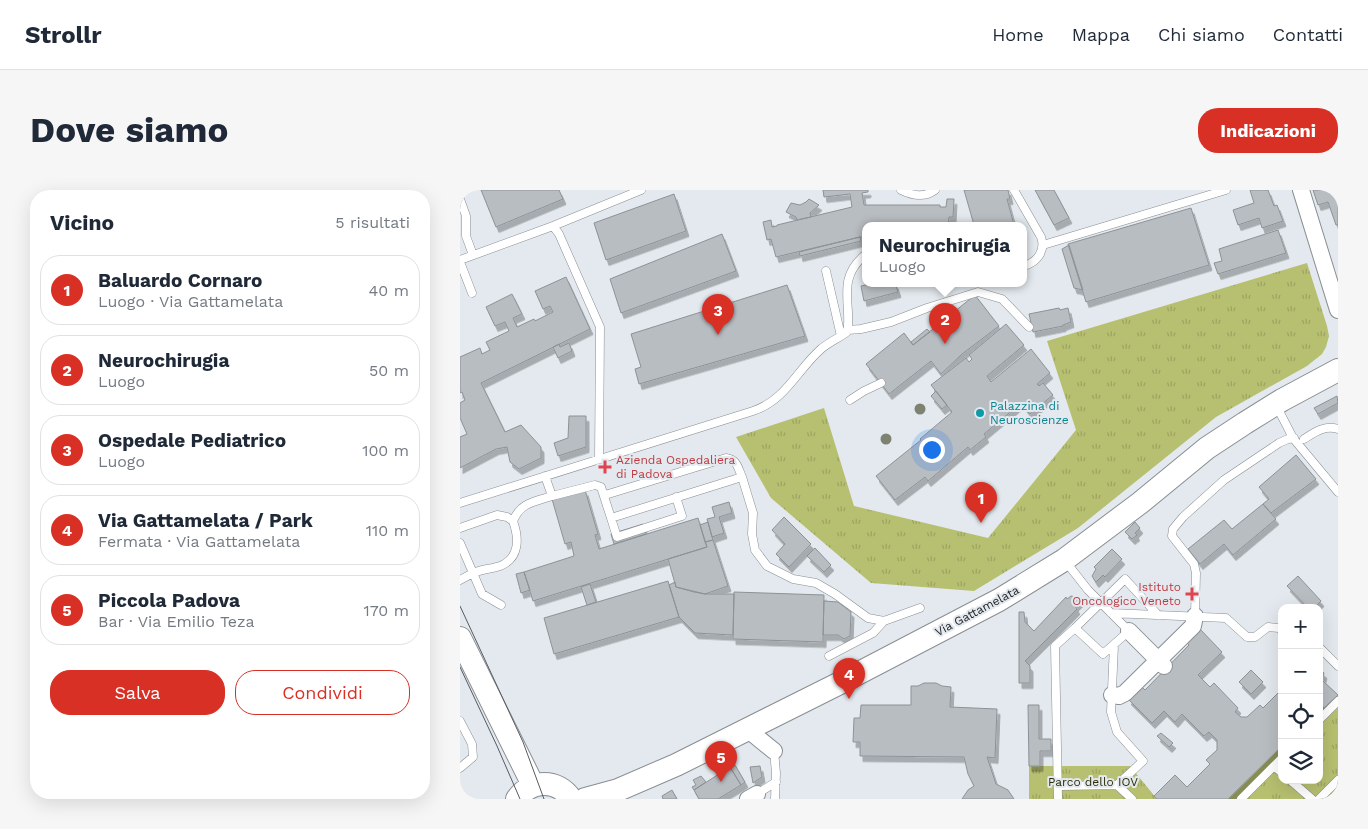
<!DOCTYPE html>
<html lang="it">
<meta charset="utf-8">
<style>
:root{--surface:#fff;--page:#f6f6f7;--text:#1f2937;--muted:#747a83;--line:#e0e1e3;--accent:#d93025}
body{margin:0;font-family:"Work Sans",sans-serif;background:var(--page);color:var(--text)}
.controls{position:absolute;right:15px;bottom:15px;display:grid;overflow:hidden;border-radius:10px;box-shadow:0 5px 20px #0002}
.controls button{width:45px;height:45px;display:grid;place-items:center;padding:0;border:0;border-bottom:1px solid var(--line);background:var(--surface);color:var(--text);font:25px sans-serif}
.you{position:absolute;left:471px;top:259px;width:18px;height:18px;margin:-12px;border:4px solid #fff;border-radius:50%;background:#1a73e8;box-shadow:0 0 0 8px #1a73e833}
.badge{display:grid;place-items:center;width:32px;height:32px;border-radius:50%;background:var(--accent);color:#fff;font-size:16px;font-weight:700}
.pin{position:absolute;translate:-50% -41px;filter:drop-shadow(0 1px 2px #0008)}
.pin::after{content:'';position:absolute;top:26px;width:18px;height:15px;background:inherit;clip-path:polygon(0 0,100% 0,50% 100%)}
.popup{position:absolute;left:402px;top:32px;width:165px;height:65px;box-sizing:border-box;display:grid;place-content:center;border-radius:10px;background:var(--surface);filter:drop-shadow(0 1px 4px #0005);font-size:16px;white-space:nowrap;color:var(--muted)}
.popup b{font-size:19px;color:var(--text)}
.popup::after{content:'';position:absolute;left:50%;top:100%;margin-left:-10px;border:10px solid transparent;border-top-color:var(--surface)}
.list{margin:0;padding:0;list-style:none}
h2{display:flex;justify-content:space-between;align-items:center;height:65px;margin:0;padding:0 20px;font-size:21px}
h2 small{font-size:16px;font-weight:400;color:var(--muted)}
.list li{display:grid;grid-template-columns:32px 1fr auto;gap:15px;align-items:center;box-sizing:border-box;height:70px;margin:0 10px 10px;padding:0 10px;border:1px solid var(--line);border-radius:20px}
.list b{display:block;font-size:19px;white-space:nowrap}
.list p{margin:0;font-size:16px;white-space:nowrap;color:var(--muted)}
.list em{font-size:16px;font-style:normal;color:var(--muted)}
.actions{display:flex;gap:10px;padding:15px 20px}
.actions a{flex:1;padding:11px 0;border:1px solid var(--accent);border-radius:20px;text-align:center;font-size:18px;color:var(--accent)}
.actions .main{background:var(--accent);color:#fff}
.icon{flex:none;width:28px;height:28px;fill:none;stroke:currentColor;stroke-width:2;stroke-linecap:round;stroke-linejoin:round}
.map{position:relative;flex:none;width:878px;height:609px;overflow:hidden;border-radius:20px}
header{display:flex;align-items:center;gap:30px;box-sizing:border-box;height:70px;padding:0 25px;background:var(--surface);border-bottom:1px solid var(--line)}
header strong{font-size:24px}
nav{display:flex;gap:28px;margin-inline-start:auto;font-size:18px}
.intro{display:flex;align-items:center;justify-content:space-between;box-sizing:border-box;height:120px;padding:0 30px}
h1{margin:0;font-size:35px}
.button{padding:12px 22px;border-radius:20px;background:var(--accent);color:#fff;font-size:18px;font-weight:700}
main{display:flex;gap:30px;padding:0 30px}
aside{flex:1;background:var(--surface);border-radius:20px;box-shadow:0 5px 20px #0002}
.map>svg:first-child{display:block}
.grass{fill:url(#grass-tufts)}
.building{fill:#b8bdc2;stroke:#8d9297;filter:url(#shadow)}
.lines{fill:none;stroke-linecap:round;stroke-linejoin:round}
.lane-casing{stroke:#898e92;stroke-width:9}
.street-casing{stroke:#898e92;stroke-width:18}
.secondary-casing{stroke:#898e92;stroke-width:24}
.lane{stroke:#fff;stroke-width:8}
.street{stroke:#fff;stroke-width:16}
.secondary{stroke:#fff;stroke-width:22}
.tram{stroke:#585b5e;stroke-width:1}
.tree{fill:#7e8270}
.culture-dot{fill:#0f9aa8;stroke:#e3e9ee;stroke-width:2}
.health-dot{fill:#e0444e;stroke:#e3e9ee;stroke-width:2}
.labels{text-anchor:middle;stroke-width:4;stroke-linejoin:round;paint-order:stroke}
.culture-label{font-size:12px;fill:#0d838f;stroke:#e3e9ee;text-anchor:start}
.health-label{font-size:12px;fill:#be3a42;stroke:#e3e9ee;text-anchor:start}
.street-label{font-size:12px;fill:#252729;stroke:#e3e9ee}
.park-label{font-size:12px;fill:#2b2e09;stroke:#e3e9ee}
</style>
<header>
<strong>Strollr</strong>
<nav><a>Home</a><a>Mappa</a><a>Chi siamo</a><a>Contatti</a></nav>
</header>
<div class="intro"><h1>Dove siamo</h1><a class="button">Indicazioni</a></div>
<main>
<aside>
<h2>Vicino<small>5 risultati</small></h2>
<ul class="list">
<li><span class="badge">1</span><div><b>Baluardo Cornaro</b><p>Luogo · Via Gattamelata</p></div><em>40 m</em></li>
<li><span class="badge">2</span><div><b>Neurochirugia</b><p>Luogo</p></div><em>50 m</em></li>
<li><span class="badge">3</span><div><b>Ospedale Pediatrico</b><p>Luogo</p></div><em>100 m</em></li>
<li><span class="badge">4</span><div><b>Via Gattamelata / Park</b><p>Fermata · Via Gattamelata</p></div><em>110 m</em></li>
<li><span class="badge">5</span><div><b>Piccola Padova</b><p>Bar · Via Emilio Teza</p></div><em>170 m</em></li>
</ul>
<div class="actions"><a class="main">Salva</a><a>Condividi</a></div>
</aside>
<div class="map">
<svg width="878" height="609" viewBox="0 0 878 609">
<defs>
<pattern id="grass-tufts" width="24" height="20" patternUnits="userSpaceOnUse" patternTransform="scale(1.25)"><rect width="24" height="20" fill="#b7bf70"/><path d="M3 7l-1-3M5 7V3M7 7l1-3M15 17l-1-3M17 17v-4M19 17l1-3" fill="none" stroke="#9da461"/></pattern>
<filter id="shadow"><feDropShadow dx="3" dy="5.5" stdDeviation="0" flood-color="#0004"/></filter>
</defs>
<rect width="100%" height="100%" fill="#e3e9ee"/>
<!-- grass -->
<path class="grass" d="M847,73L867,136L869,146L866,157L862,164L847,176L756,227L618,338L514,401L411,393L311,308L276,247L364,218L394,316L528,348L616,240L587,151Z
M878,504V609H768L822,556V590H859V518L862,515L864,518Z
M569,576H670L697,609H569Z"/>
<!-- building -->
<path class="building" d="M21,0H99L103,9L36,37Z
M363,0H408V2L402,3L404,15H480V17H486L487,9H494L493,27H489L488,35H406V47H400L316,67L311,49L307,50L303,32L311,30L312,37L317,36V35L392,17L390,4L364,7Z
M504,0H548L550,9H547L554,35H514Z
M575,0H594L609,28L594,35Z
M790,0H808L814,16L817,15L823,31L802,38L799,28L778,35L773,20L794,13Z
M853,0H878V35H876L868,12L858,15Z
M214,4L226,41L146,70L134,33Z
M349,9L359,15L350,23L351,27L337,30L336,27L326,22L331,13L340,15L346,12Z
M731,18L749,75L626,112L608,54Z
M818,40L826,63L758,84L754,73L762,71L759,59Z
M262,44L276,81L161,123L150,89Z
M400,47L401,51L340,66L339,62Z
M609,55L623,100L614,98L602,59Z
M106,87L130,139L21,193L45,242L61,235L81,257V268L59,279L50,272L47,257L36,259L0,278V247L7,244L0,228V213L5,210L2,202L0,203V167L20,158L22,164L30,160L26,152L49,141L45,132L35,136L26,117L52,104L62,124L53,128L57,137L74,129L75,131L93,122L90,116L83,119L75,101Z
M414,93H435L438,102L404,111L401,96Z
M327,95L345,146L179,194L175,179L181,177L171,144Z
M515,105L539,136L502,164L481,184L471,171L429,204L406,174L444,143L453,155Z
M599,118L600,120L608,118L611,132L603,135V136L573,142L569,124Z
M546,134L564,155L527,186L531,192L571,159L590,183L577,194L579,196L583,193L593,205L570,224L561,213L524,244L526,247L510,260L508,257L468,291L465,287L435,310L416,286L461,250L460,249L492,222L471,195L506,168L509,172L512,169L509,165Z
M467,139L470,142L453,155L451,152Z
M109,153L112,161L98,168L93,157L99,154L100,157Z
M476,201L487,215L482,219L471,206Z
M877,206L878,213L858,224L854,218Z
M109,226H126V257L98,266L94,253L108,248Z
M836,265L856,289L811,323L803,314L809,309L799,297Z
M125,300L138,344L135,345L139,359L238,328L247,357L73,411L64,382L114,366L111,352L105,354L92,309Z
M269,312L272,323L259,327L264,343L252,347L247,329L255,327L252,317Z
M803,314L816,329L773,365L764,354L740,374L728,359L764,330L772,339Z
M324,327L351,354L329,377L316,364L325,354L312,340Z
M248,332L253,350L245,352L240,335Z
M675,332L680,338L675,343L677,345L672,349L665,342Z
M183,334L186,344L154,354L151,344Z
M253,350L268,396L245,404L216,397L208,369L247,357L245,352Z
M355,358L371,375L364,382L347,366Z
M652,359L662,369L645,387L643,385L636,392L635,391L632,386L636,379L634,377Z
M64,382L70,400L61,403L56,384Z
M838,386L861,411L854,418H848L827,396Z
M208,391L219,427L94,464L84,428Z
M215,392L216,397L234,402L245,404H274L273,445L235,443L219,427L209,395Z
M130,394L136,412L127,415L121,397Z
M274,402L364,405L363,452L273,449Z
M611,406L616,407L620,411L615,416L617,419L565,471L570,476V493H559V422H564L565,432L574,441L606,407L607,409Z
M364,411L378,412L391,422L390,446L384,449L378,445H363Z
M738,437L762,462L738,485L750,497L754,493L778,518L775,522L781,527H787L800,515L803,518L822,499V556L768,609H697L694,606L715,585L727,597L750,574L746,570L757,560V550L749,542L744,546L722,524L715,532L704,521L692,533L668,509L681,496L685,500L729,455L725,451Z
M859,479L864,483L862,490L878,505L864,518L862,515L859,518Z
M791,480L803,492L791,504L779,492Z
M464,493H476L482,496L491,497L490,517L537,519L535,568L527,567L536,594L548,600L554,609H502L508,600L514,596L508,584L504,567L400,566V552H393L394,528H400L401,515H451V496H458Z
M568,515H579V549H591V561H580V576H569Z
M701,543L713,553L709,557L697,546Z
M275,575L285,592L281,595L270,577Z
M300,576L302,587L293,593L290,577Z
M270,577L281,595L258,609H239L234,600Z
M241,586L246,592L234,600L232,597L236,595L233,590Z
M212,600L217,609H203L202,606Z"/>
<g class="lines">
<defs>
<path id="lane" d="M441,0C453,6 464,8 475,0
M554,0L581,47C586,61 577,72 564,76
M0,9L6,26V46L13,65
M93,36L99,44L140,137L139,269
M583,55L766,0
M0,70L93,36L181,0
M0,72L12,103
M366,81L381,146
M388,140L401,139L431,132L467,118L518,102L542,109L569,137
M390,210L404,201L421,193
M816,215L833,248L878,302
M844,249C855,242 865,235 878,239
M282,287L293,323L292,344L295,360L307,376L333,389L356,393L375,404L408,428L424,431L460,418
M92,306L135,295L141,297L151,328L282,287C278,278 277,269 266,268L145,305
M0,313L293,221C326,210 337,180 361,159C369,152 379,148 387,142C389,135 388,129 388,122C386,97 385,81 406,64
M151,328L157,347L222,326L216,307
M53,331C61,312 74,312 92,306L85,286
M0,338L37,325L47,327L53,331C59,348 60,368 40,376C31,379 22,379 13,383L0,353
M606,372L628,400L669,441L643,464L615,438
M0,390L13,383L22,404L41,415
M651,423L766,428L787,447H795L808,437L819,438L822,441
M735,426L736,383L734,374L712,346L713,339L723,327L764,290L819,253L828,249L834,248
M859,457L878,476
M369,466L413,443L424,431
M859,530L878,511
M0,531L12,554L13,567L0,578
M314,561L316,583L315,609
M814,576L822,583
M830,590L852,609
M657,595L672,609
M598,596L657,595L683,571L657,542L651,522L654,455
M297,604L316,592
M598,609L595,456L615,438L665,389L698,425
M781,609L822,568
M859,609L878,590"/>
<path id="street" d="M841,0L878,120
M669,441L704,476
M652,505L659,506L665,503L733,436L735,426
M287,539L314,561
M288,609L297,604"/>
<path id="secondary" d="M0,448L73,595
M57,609C71,589 98,589 111,609
M125,609L158,600L216,575L376,495L539,410L604,370L680,313L747,258L785,233L822,210L878,180"/>
</defs>
<!-- lane casing -->
<use href="#lane" class="lane-casing"/>
<!-- street casing -->
<use href="#street" class="street-casing"/>
<!-- secondary casing -->
<use href="#secondary" class="secondary-casing"/>
<!-- lane -->
<use href="#lane" class="lane"/>
<!-- street -->
<use href="#street" class="street"/>
<!-- secondary -->
<use href="#secondary" class="secondary"/>
<!-- tram -->
<path class="tram" d="M0,416L63,552L84,609
M0,477L37,556L60,609"/>
</g>
<!-- trees -->
<g class="tree">
<circle cx="460" cy="219" r="5.5"/>
<circle cx="426" cy="249" r="5.5"/>
</g>
<!-- markers -->
<circle class="culture-dot" cx="520" cy="223" r="5"/>
<g class="health-dot">
<path d="M142.5 269.5h5v5h5v5h-5v5h-5v-5h-5v-5h5z"/>
<path d="M729.5 396.5h5v5h5v5h-5v5h-5v-5h-5v-5h5z"/>
</g>
<g class="labels">
<!-- culture labels -->
<g class="culture-label">
<text x="530" y="220">Palazzina di<tspan x="530" dy="14">Neuroscienze</tspan></text>
</g>
<!-- health labels -->
<g class="health-label">
<text x="156" y="274">Azienda Ospedaliera<tspan x="156" dy="14">di Padova</tspan></text>
<text x="721" y="401" text-anchor="end">Istituto<tspan x="721" dy="14">Oncologico Veneto</tspan></text>
</g>
<!-- street labels -->
<g class="street-label">
<text transform="translate(517 421) rotate(-28)" y="4">Via Gattamelata</text>
</g>
<!-- park labels -->
<g class="park-label">
<text x="633" y="596">Parco dello IOV</text>
</g>
</g>
</svg>
<div class="controls">
<button>+</button>
<button>−</button>
<button><svg class="icon" aria-label="locate" viewBox="0 0 24 24"><circle cx="12" cy="12" r="6"/><path d="M12 2v4M12 18v4M2 12h4M18 12h4"/></svg></button>
<button><svg class="icon" aria-label="layers" viewBox="0 0 24 24"><path d="M12 4l9 5-9 5-9-5zM3 14l9 5 9-5"/></svg></button>
</div>
<div class="you"></div>
<div class="pin badge" style="left:521px;top:333px">1</div>
<div class="pin badge" style="left:485px;top:154px">2</div>
<div class="popup"><b>Neurochirugia</b>Luogo</div>
<div class="pin badge" style="left:258px;top:145px">3</div>
<div class="pin badge" style="left:389px;top:509px">4</div>
<div class="pin badge" style="left:261px;top:592px">5</div>
</div>
</main>
